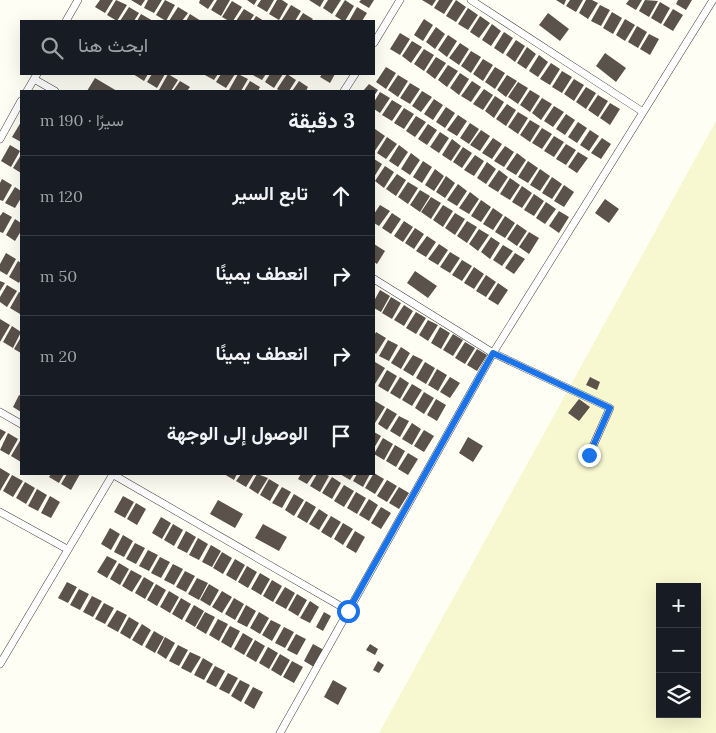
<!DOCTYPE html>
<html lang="ar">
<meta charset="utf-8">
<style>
:root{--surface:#171b24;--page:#242831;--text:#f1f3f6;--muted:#9ea1a6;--line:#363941}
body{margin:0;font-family:Lora,Vazirmatn,serif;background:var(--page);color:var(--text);direction:rtl}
.controls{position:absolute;right:15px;bottom:15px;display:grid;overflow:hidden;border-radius:0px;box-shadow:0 5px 20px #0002}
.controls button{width:45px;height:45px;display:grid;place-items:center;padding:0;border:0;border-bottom:1px solid var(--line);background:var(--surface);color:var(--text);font:25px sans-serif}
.stop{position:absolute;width:15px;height:15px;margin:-11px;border:4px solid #1a73e8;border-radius:50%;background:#fff}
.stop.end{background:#1a73e8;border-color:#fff;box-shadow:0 1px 5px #0008}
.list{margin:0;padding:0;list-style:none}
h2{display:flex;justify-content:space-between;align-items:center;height:65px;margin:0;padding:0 20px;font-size:21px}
h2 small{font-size:16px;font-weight:400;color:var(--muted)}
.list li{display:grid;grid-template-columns:32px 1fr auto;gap:15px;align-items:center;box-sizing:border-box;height:80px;padding:0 20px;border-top:1px solid var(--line)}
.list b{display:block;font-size:19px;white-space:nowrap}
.list em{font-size:16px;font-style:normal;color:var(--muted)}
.icon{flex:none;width:28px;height:28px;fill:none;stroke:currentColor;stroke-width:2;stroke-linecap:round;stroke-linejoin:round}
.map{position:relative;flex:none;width:716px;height:733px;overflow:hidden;direction:ltr}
.search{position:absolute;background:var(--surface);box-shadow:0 5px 20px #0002;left:20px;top:20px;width:355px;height:55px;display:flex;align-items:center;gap:12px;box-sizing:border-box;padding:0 18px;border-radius:0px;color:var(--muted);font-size:19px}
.panel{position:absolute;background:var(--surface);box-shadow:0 5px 20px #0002;left:20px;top:90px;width:355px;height:385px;border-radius:0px;direction:rtl}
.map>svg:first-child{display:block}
.farmland{fill:#f8f8d0;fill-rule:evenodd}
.building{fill:#5a524b}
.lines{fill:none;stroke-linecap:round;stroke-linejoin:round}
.service-casing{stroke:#434343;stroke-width:8}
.service{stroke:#fff;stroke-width:7}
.route{stroke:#1a73e8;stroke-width:6}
</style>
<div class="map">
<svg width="716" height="733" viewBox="0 0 716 733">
<rect width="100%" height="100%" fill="#fffef4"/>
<!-- farmland -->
<path class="farmland" d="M716,121V733H379ZM660,587H697V714H660Z"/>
<!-- building -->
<path class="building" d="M100,0H113L105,13L95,7Z
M116,0L127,5L117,21L107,15Z
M131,0H145L141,6Z
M148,0H162L154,13L144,8Z
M165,0L175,5L166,21L156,15Z
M200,0H214L208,9L199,3Z
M217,0H230L221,16L211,10Z
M247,0H257L254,5Z
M261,0H274L267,12L257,6Z
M277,0H282L288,4L279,20L269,14Z
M309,0H324L320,7Z
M328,0H341L332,14L323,8Z
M345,0L354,6L345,21H343L335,16Z
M361,0H374L369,8L359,2Z
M422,0H436L432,6Z
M439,0H453L444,14L434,8Z
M456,0L466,7L456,22L446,16Z
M556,0H566L564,5Z
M570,0H583L576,12L566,6Z
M586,0H592L598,3L588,19L579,13Z
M629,0H642L636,10L626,4Z
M645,0L658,1L649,17L639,11Z
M678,0H692L686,10L676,4Z
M232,1L242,7L233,21H229L222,17Z
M660,2L670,8L661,24L651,18Z
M291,5L301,11L295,21H281Z
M600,5L610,10L601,26L591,21Z
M129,7L139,13L134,21H120Z
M178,7L188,13L182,21H169Z
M357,7L367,13L362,21H349Z
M468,8L478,15L468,30L458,24Z
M244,9L254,15L250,21H236Z
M673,9L683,15L673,31L663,25Z
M612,12L622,18L613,34L603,28Z
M303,13L313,19L311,21H298Z
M548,13L569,29L560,41L539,25Z
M141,14L153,21H137Z
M190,14L201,21H186Z
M256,16L264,21H253Z
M480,16L490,23L479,38L470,32Z
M424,19L433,25L423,41L414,35Z
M625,19L635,25L625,41L616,35Z
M492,24L501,31L491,46L482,40Z
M637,26L647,32L638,48L628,42Z
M436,27L445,34L435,49L426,42Z
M504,32L513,38L503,54L494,48Z
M400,33L410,39L400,55L390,49Z
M649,34L659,39L650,55L640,49Z
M448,35L457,41L447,57L438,50Z
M516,40L525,46L515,62L506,55Z
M412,41L422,47L411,63L402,56Z
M460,43L469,49L459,65L449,58Z
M527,47L536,54L526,69L517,63Z
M424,49L434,55L424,71L414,64Z
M471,51L481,57L471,73L461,66Z
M605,53L626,68L616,82L596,66Z
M539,55L548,62L538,77L529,71Z
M436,57L446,63L435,79L426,72Z
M483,59L493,65L483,81L473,74Z
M551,63L560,69L550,85L540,79Z
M448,65L458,71L447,87L438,80Z
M386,67L396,73L386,89L376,82Z
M495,67L505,73L495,89L485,82Z
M562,71L572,77L562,93L552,87Z
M460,73L469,79L459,95L450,88Z
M133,74H148L144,81Z
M152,74H165L157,88L147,82Z
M168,74L178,80L171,91H161L159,90Z
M203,74H218L214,80Z
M221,74H235L226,88L216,82Z
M238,74L248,79L241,91H231L229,90Z
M251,74H266L262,80Z
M270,74H283L274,88L265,82Z
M287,74L296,80L289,91H280L277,89Z
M322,74H335L330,83L320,77Z
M398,75L408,81L398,97L388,90Z
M507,75L517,81L506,97L497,90Z
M95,78L117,91H87Z
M574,79L584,85L574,101L564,94Z
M180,81L190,87L187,91H173Z
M250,81L260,87L258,91H244Z
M299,81L308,87L306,91H292Z
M472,81L481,87L471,102L461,96Z
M518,82L528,88L518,104L508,97Z
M410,83L420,89L410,104L400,98Z
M369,84L378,90L374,96V91H363Z
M586,87L596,93L586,109L576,102Z
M484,89L493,95L483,110L473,104Z
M530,90L540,96L530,112L520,105Z
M422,91L432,97L421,112L412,106Z
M380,92L390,98L380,113L374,109V102Z
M598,95L608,101L598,117L588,110Z
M495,96L504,102L494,118L485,111Z
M542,98L552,104L541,120L532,113Z
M434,99L443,105L433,120L424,114Z
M392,100L402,106L392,121L382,115Z
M610,103L620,109L610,125L600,118Z
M507,104L516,110L506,126L496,119Z
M554,106L564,112L553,127L544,121Z
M446,107L455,113L445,128L436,122Z
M404,108L414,114L404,129L394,123Z
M518,112L528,118L518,134L508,127Z
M566,114L575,120L565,135L556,129Z
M458,115L467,121L457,136L447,130Z
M416,116L426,122L415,137L406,131Z
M530,120L540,126L530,142L520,135Z
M21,122V142L12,137Z
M578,122L587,128L577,143L568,137Z
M470,123L479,129L469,144L460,138Z
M428,124L437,130L427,145L418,139Z
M542,128L552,134L542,149L532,143Z
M375,129L385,136L374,152V131Z
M481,130L490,136L480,151L470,145Z
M590,130L599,136L589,151L580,145Z
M440,132L449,138L439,153L430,147Z
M554,136L564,142L554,157L544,151Z
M387,137L397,144L386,159L377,153Z
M493,138L502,144L492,159L482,153Z
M602,138L611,144L601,159L591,153Z
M452,139L461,146L451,161L442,155Z
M566,144L576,150L566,165L556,159Z
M10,145L20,151L11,167L1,161Z
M399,145L408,152L398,167L389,161Z
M505,146L514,152L504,167L494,161Z
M463,147L472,153L462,168L453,162Z
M578,152L588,158L577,173L568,167Z
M411,153L420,160L410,175L401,169Z
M517,153L526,160L516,175L506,169Z
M21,155V173L13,168Z
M475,155L484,161L474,176L464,170Z
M374,159L382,164L374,177Z
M423,161L432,167L422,183L413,177Z
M528,161L538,168L528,183L518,177Z
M487,162L496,169L486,184L477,178Z
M385,166L394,172L384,188L375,181Z
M435,169L444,176L434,191L425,185Z
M540,169L550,176L540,191L530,185Z
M499,170L508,177L498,192L488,186Z
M397,174L406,180L396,196L386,189Z
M446,176L455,183L445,198L436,192Z
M552,177L562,184L552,199L542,193Z
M510,178L520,185L510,200L500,194Z
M2,179L12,185L3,201L0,200V183Z
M408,182L418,188L408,204L398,197Z
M458,184L467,191L457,206L447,200Z
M564,185L574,192L564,207L554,201Z
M522,186L532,193L522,208L512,202Z
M15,187L21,191V198L15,208L5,203Z
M420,190L430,196L420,212L410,205Z
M470,192L479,199L469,214L459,208Z
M534,194L544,201L534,216L524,210Z
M431,197L441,203L431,219L421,212Z
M605,199L619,209L609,223L595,213Z
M481,200L491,207L481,222L471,216Z
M546,202L556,209L545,224L536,218Z
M380,205L390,211L379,226L374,223V214Z
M443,205L453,211L443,227L433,220Z
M493,208L503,215L493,230L483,224Z
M559,211L569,217L559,233L549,226Z
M3,212L12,217L3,233L0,232V216Z
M392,213L401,219L391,234L382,228Z
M455,213L465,219L455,235L445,228Z
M505,216L515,223L505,238L495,232Z
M15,219L21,223V231L15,241L6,235Z
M404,221L413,227L403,242L394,236Z
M467,221L477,227L467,243L457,236Z
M517,224L527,231L517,246L507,239Z
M415,228L424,234L414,249L405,243Z
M479,229L489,235L478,251L469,244Z
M529,232L539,238L529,254L519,247Z
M427,236L436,242L426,257L416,251Z
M491,237L500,243L490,259L481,252Z
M374,244L385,251L377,264L374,262Z
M439,244L448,250L438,265L428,259Z
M503,245L513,251L502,266L493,260Z
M450,252L460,258L450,273L440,267Z
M6,253L16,259L7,275L0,271V264Z
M515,253L525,259L514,274L505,268Z
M462,260L472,266L462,281L452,275Z
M18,261L21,263V279L19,283L9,277Z
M474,267L484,274L474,289L464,283Z
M415,271L437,286L428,298L407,283Z
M486,275L496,282L486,297L476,291Z
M0,281L5,283L0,291Z
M498,283L508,290L498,305L488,299Z
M7,285L17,291L7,307L0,302V297Z
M380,290L390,296L381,312L374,308V301Z
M19,292L21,293V311L20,314L10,308Z
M391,297L401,303L392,319L382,313Z
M404,305L413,311L404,326L394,320Z
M416,312L426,318L416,334L406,328Z
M0,319L10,325L0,342Z
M428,320L438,325L428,341L419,335Z
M12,326L21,332L13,348L3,342Z
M440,327L450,333L441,349L431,343Z
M376,332L386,338L376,354L374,352V336Z
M453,334L463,340L453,356L443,350Z
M21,337V353L14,349Z
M388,340L398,345L389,361L379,356Z
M465,342L475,348L465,364L455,358Z
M401,347L410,353L401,369L391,363Z
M477,349L487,355L477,371L467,365Z
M413,355L423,360L413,376L403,370Z
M375,362L385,368L375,384L374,383Z
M425,362L435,368L426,384L416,378Z
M437,369L447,375L438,391L428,385Z
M387,370L397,376L388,392L378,386Z
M400,377L409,383L400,399L390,393Z
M450,377L460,383L450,398L440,392Z
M590,377L600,382L597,390L586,385Z
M412,384L422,390L412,406L402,400Z
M424,392L434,398L424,414L415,408Z
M19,395L21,396V412L13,407Z
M436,399L446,405L437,421L427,415Z
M579,399L590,407L579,421L568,413Z
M375,401L385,407L375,423L374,422Z
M387,408L397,414L387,430L378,424Z
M399,416L409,421L400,437L390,431Z
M412,423L421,429L412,445L402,439Z
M0,429L6,432L0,441Z
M424,430L434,436L424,452L414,446Z
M374,432L381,436L374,448Z
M8,433L18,439L9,455L0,450Z
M468,437L483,446L473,462L459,453Z
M383,438L393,444L384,460L374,454Z
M21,439V462L11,456Z
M395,445L405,451L396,467L386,461Z
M408,453L418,459L408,475L398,469Z
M0,468L10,474L0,491Z
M374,473L384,479L375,494L365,488Z
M51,474H64L59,483L49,477Z
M67,474H80L71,490L61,484Z
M224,474H237L234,480Z
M241,474H254L246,487L236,481Z
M257,474L268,478L258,494L249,488Z
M301,474H314L307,484L298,479Z
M317,474H325L329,476L320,492L310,486Z
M340,474H354L350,480Z
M357,474H370L363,487L353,481Z
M12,475L23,481L13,497L3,491Z
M332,477L341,483L332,499L322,493Z
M269,479L279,485L270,501L260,495Z
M387,480L397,486L387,502L377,496Z
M25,482L35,488L26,504L16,498Z
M344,485L354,491L344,507L334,501Z
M282,487L291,492L282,508L272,503Z
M399,487L409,493L399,509L389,503Z
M37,489L47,495L38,511L28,506Z
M356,492L366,498L357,514L347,508Z
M294,494L304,500L294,516L285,510Z
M50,496L60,502L51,518L41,513Z
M123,496L134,502L125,518L114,512Z
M369,499L378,505L369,521L359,515Z
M218,500L243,514L235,528L210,514Z
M306,501L316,507L307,523L297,517Z
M136,503L146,509L137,525L127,519Z
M381,507L391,513L381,529L371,523Z
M319,509L328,515L319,530L309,524Z
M331,516L341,522L331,538L321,532Z
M161,517L171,523L162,539L152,533Z
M343,523L353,529L343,545L334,539Z
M173,524L183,530L174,546L164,540Z
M263,524L287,537L279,551L255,538Z
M110,528L120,534L111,550L101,544Z
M186,531L196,537L187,553L177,548Z
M355,531L365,537L356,553L346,547Z
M123,535L133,541L124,557L114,552Z
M198,538L208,544L199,560L189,555Z
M135,543L145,548L136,564L126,559Z
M211,545L221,551L212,567L202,562Z
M148,550L158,555L149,571L139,566Z
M222,552L232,558L223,574L213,568Z
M107,556L117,561L107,578L97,572Z
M160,557L170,562L161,578L151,573Z
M235,559L245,565L236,581L226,575Z
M119,563L129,569L120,585L110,579Z
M173,564L183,569L174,585L164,580Z
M247,566L257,572L248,588L238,582Z
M131,570L142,576L132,592L122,586Z
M185,571L195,576L186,592L176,587Z
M260,573L270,579L261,595L251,589Z
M144,577L154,583L145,599L135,593Z
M197,578L208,583L199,600L188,594Z
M272,580L282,586L273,602L263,596Z
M67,582L77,587L68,603L58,598Z
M156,584L166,590L157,606L147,600Z
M209,584L219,590L210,606L200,600Z
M285,587L295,593L286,609L275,603Z
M79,589L89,594L80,610L70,605Z
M169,591L179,597L170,613L160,607Z
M222,591L232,597L222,613L212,607Z
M297,594L307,600L298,616L288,610Z
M92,596L102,601L93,617L83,612Z
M181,598L191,604L182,620L172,614Z
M234,598L244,604L235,620L225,614Z
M310,601L319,607L310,623L300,618Z
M104,603L114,608L105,624L95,619Z
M194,605L204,611L195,627L185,621Z
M246,605L256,611L247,627L237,622Z
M117,610L127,615L118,632L107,626Z
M205,612L215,617L206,634L196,628Z
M259,612L269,618L260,634L250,628Z
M324,612L331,616L323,631L316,627Z
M129,617L139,623L130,639L120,633Z
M218,619L228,624L219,641L209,635Z
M271,620L281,625L272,641L262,635Z
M142,624L151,630L142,646L132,640Z
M230,626L240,631L231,648L221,642Z
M284,627L294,632L285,648L275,643Z
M154,631L164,637L155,653L145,647Z
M243,633L253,639L244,655L234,649Z
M296,634L306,639L297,655L287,650Z
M165,637L175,643L166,659L157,653Z
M255,640L265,646L256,662L246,656Z
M313,644L324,650L314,667L304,661Z
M370,644L378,649L375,655L366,650Z
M178,645L188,650L179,666L169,661Z
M268,647L278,653L269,669L259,663Z
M190,652L201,657L191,673L181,668Z
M280,654L290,660L281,676L271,670Z
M203,658L213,664L204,680L194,675Z
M292,661L303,667L294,683L283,677Z
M378,661L384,665L379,673L373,670Z
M215,666L225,671L216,687L206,682Z
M228,673L238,678L229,694L219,689Z
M240,680L250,685L241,702L231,696Z
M333,680L347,688L338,705L324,697Z
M253,687L263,692L254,709L244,703Z"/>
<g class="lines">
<defs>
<path id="service" d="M471,0L643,112
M66,21L78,0
M374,43L400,0
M34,79L55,91
M27,91L37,74
M344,91L355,74
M0,139L21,101
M374,279L493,353L610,408L589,455
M0,412L21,424
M112,474L349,611
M0,512L67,549
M0,664L113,474
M280,733L493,353L713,0"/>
</defs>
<!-- service casing -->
<use href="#service" class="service-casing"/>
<!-- service -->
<use href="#service" class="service"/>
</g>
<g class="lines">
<!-- route -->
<path class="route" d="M348,611L493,353L610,408L589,455"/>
</g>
</svg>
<div class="controls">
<button>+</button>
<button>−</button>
<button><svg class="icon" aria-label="layers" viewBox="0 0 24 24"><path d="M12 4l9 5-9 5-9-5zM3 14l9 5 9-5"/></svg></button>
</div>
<div class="stop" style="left:348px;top:611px"></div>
<div class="stop end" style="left:589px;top:455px"></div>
<div class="search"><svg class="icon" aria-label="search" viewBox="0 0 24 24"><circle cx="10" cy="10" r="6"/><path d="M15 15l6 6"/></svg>ابحث هنا</div>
<section class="panel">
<h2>3 دقيقة<small>سيرًا · 190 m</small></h2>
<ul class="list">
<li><svg class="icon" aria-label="ahead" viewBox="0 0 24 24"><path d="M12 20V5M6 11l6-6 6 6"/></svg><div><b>تابع السير</b></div><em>120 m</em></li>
<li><svg class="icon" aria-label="right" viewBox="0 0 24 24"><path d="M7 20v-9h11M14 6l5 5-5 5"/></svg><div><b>انعطف يمينًا</b></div><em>50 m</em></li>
<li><svg class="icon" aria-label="right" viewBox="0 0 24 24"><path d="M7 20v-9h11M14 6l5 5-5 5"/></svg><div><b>انعطف يمينًا</b></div><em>20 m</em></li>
<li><svg class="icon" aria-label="arrive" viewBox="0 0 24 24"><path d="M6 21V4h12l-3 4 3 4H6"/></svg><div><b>الوصول إلى الوجهة</b></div></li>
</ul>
</section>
</div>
